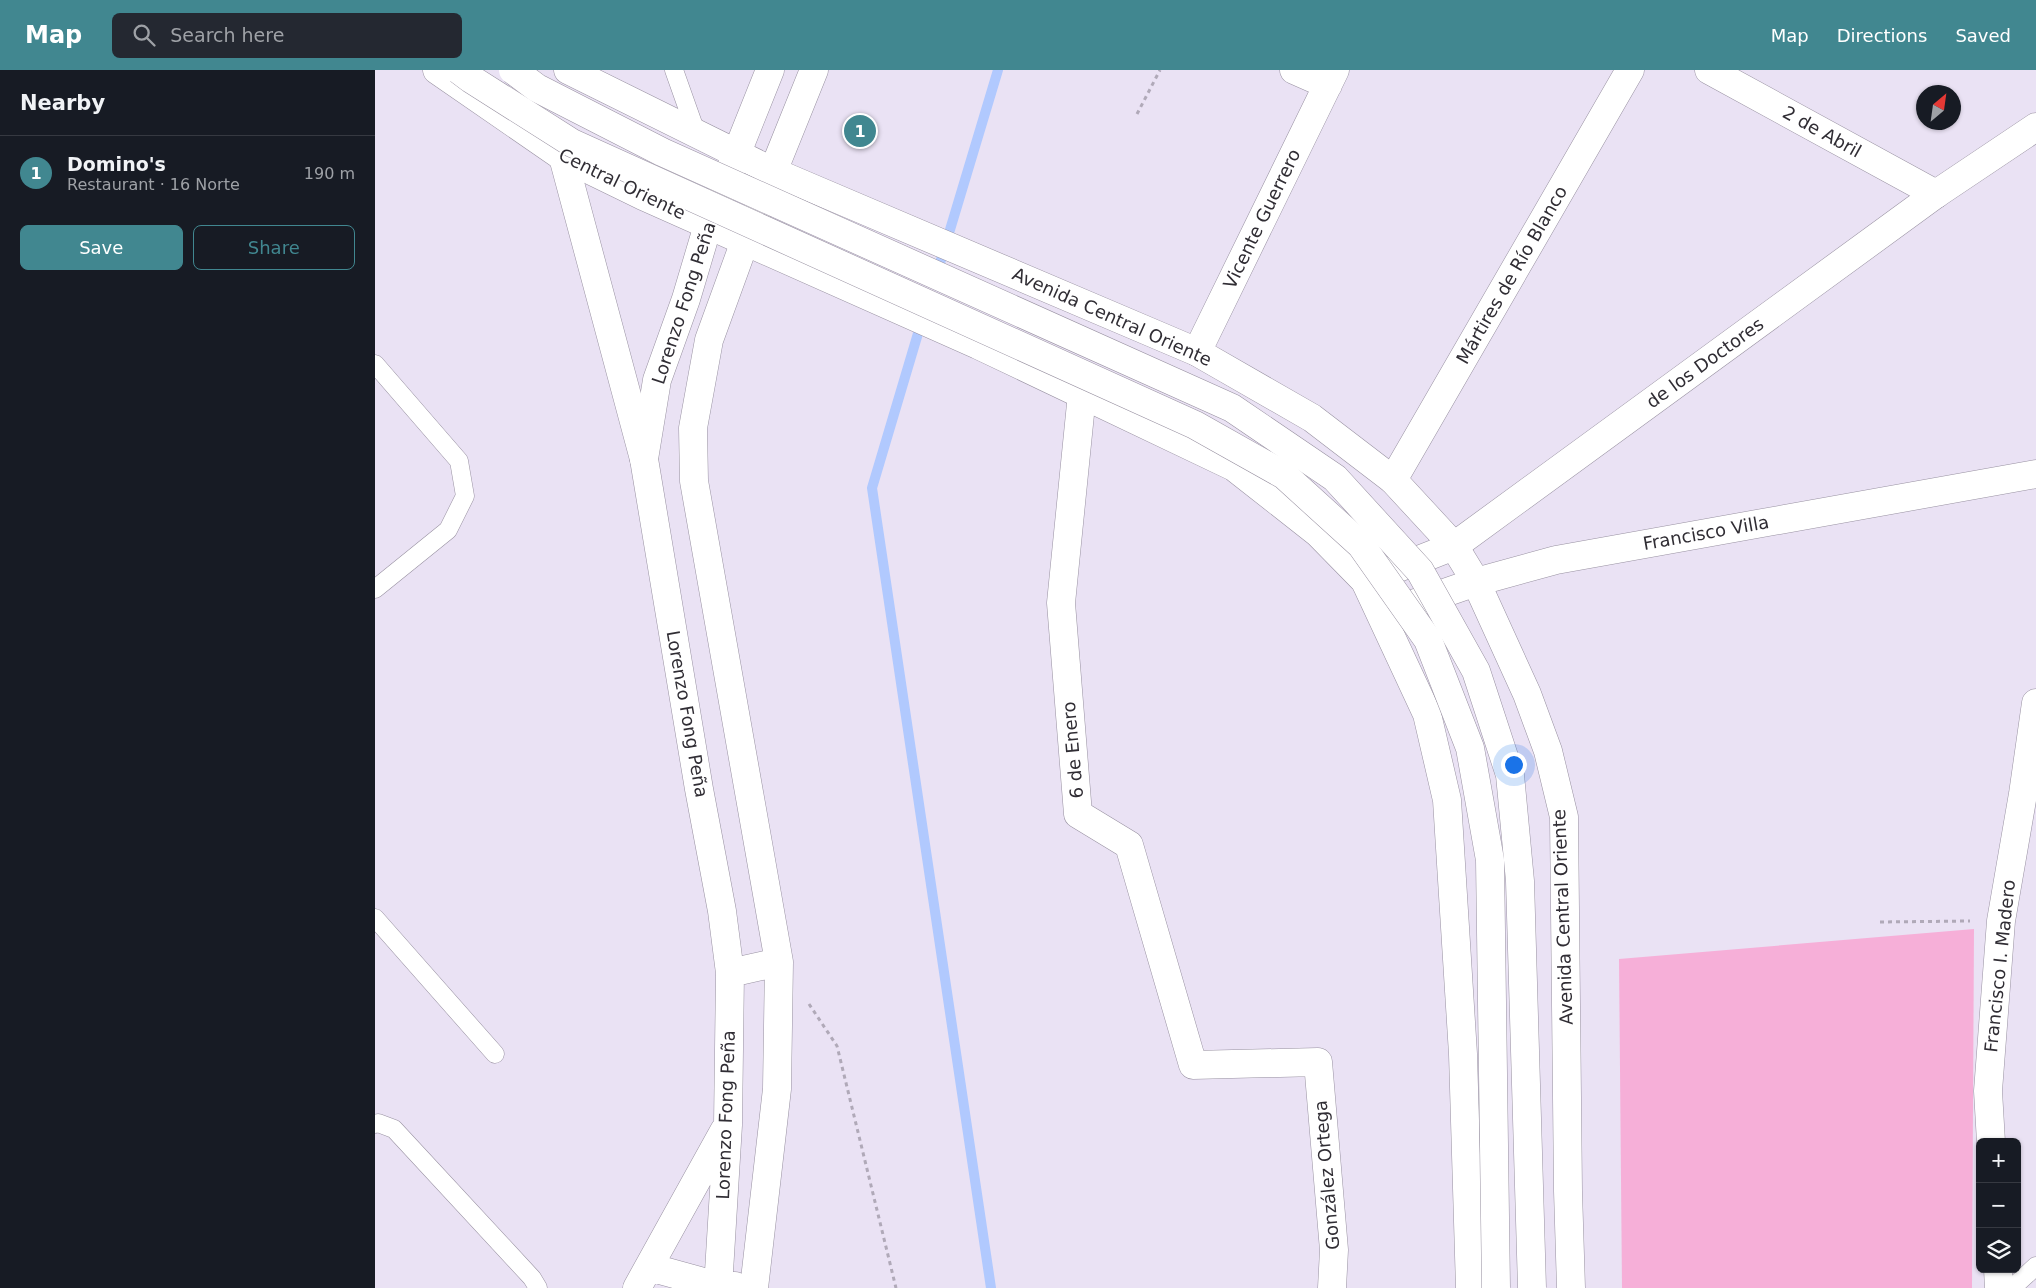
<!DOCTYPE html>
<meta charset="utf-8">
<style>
:root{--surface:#171b24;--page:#242831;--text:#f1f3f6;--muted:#9ea1a6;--line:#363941;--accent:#418790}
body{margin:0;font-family:"DejaVu Sans",sans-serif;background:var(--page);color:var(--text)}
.controls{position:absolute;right:15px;bottom:15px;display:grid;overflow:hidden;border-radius:8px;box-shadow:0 1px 4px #0004}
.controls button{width:45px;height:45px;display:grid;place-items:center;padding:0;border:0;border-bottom:1px solid var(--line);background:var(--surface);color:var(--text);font:25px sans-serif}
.compass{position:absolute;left:1541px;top:15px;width:45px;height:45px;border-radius:50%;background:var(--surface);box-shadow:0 1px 4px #0004;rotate:29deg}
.you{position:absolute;left:1138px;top:694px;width:18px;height:18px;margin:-12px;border:4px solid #fff;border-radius:50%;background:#1a73e8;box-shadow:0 0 0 8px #1a73e833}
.badge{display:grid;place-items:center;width:32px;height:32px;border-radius:50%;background:var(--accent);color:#fff;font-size:16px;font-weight:700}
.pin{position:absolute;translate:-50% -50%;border:2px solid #fff;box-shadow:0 1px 5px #0006}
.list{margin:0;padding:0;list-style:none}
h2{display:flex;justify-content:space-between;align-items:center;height:65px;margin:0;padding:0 20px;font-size:21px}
h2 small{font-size:16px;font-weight:400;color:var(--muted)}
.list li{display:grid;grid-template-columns:32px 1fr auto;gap:15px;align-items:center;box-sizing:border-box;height:75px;padding:0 20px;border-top:1px solid var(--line)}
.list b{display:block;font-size:19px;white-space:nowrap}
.list p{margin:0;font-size:16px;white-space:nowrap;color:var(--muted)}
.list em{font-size:16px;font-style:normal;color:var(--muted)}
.actions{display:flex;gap:10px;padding:15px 20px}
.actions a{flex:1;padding:11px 0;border:1px solid var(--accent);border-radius:8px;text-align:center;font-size:18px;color:var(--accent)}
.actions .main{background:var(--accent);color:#fff}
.icon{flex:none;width:28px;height:28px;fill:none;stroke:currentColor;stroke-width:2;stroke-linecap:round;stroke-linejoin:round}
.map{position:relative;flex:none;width:1661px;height:1218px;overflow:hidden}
header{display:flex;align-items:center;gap:30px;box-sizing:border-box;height:70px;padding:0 25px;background:var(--accent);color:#fff}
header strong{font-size:24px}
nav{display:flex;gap:28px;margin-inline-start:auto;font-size:18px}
.search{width:350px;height:45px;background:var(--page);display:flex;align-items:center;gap:12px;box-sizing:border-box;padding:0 18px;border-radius:8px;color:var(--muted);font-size:19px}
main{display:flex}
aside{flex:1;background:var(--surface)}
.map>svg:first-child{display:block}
.green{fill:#f6afd8}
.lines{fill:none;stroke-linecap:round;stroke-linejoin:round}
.stream{stroke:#b1c9fe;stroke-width:10}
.lane-casing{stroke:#9891a1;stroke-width:19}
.street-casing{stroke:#9891a1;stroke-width:29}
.secondary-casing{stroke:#9891a1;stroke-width:29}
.primary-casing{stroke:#9891a1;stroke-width:29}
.highway-casing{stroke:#9891a1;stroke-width:29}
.path{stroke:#b0a9b8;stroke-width:3;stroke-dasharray:4 4;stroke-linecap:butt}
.lane{stroke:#fff;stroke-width:18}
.street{stroke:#fff;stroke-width:28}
.secondary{stroke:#fff;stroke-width:28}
.primary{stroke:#fff;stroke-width:28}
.highway{stroke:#fff;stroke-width:28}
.secondary-bridge-casing{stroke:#9891a1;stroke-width:29;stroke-linecap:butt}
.primary-bridge-casing{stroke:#9891a1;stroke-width:29;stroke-linecap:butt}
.secondary-bridge{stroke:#fff;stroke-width:28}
.primary-bridge{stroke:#fff;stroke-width:28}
.labels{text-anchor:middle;stroke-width:4;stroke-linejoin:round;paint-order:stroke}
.street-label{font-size:18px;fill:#302d34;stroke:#fff}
</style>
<header>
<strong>Map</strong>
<div class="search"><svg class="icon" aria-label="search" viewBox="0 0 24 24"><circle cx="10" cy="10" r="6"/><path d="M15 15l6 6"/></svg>Search here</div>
<nav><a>Map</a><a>Directions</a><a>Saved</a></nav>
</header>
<main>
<aside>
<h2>Nearby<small></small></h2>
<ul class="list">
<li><span class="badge">1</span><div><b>Domino's</b><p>Restaurant · 16 Norte</p></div><em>190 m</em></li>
</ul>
<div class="actions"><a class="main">Save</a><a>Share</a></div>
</aside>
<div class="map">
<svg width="1661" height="1218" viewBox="0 0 1661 1218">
<rect width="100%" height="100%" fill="#eae2f4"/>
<!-- green -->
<path class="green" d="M1599,859L1597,1218H1247L1244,889Z"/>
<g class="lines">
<!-- stream -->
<path class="stream" d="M562,203L623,0
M547,250L497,418L616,1218"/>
<defs>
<path id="lane" d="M299,0L322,65
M0,294L84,391L90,426L73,460L0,519
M0,848L120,984
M0,1054L3,1053L19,1059L157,1208L163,1218
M1637,1218L1661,1196"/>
<path id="street" d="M919,0L953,15
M1334,0L1561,124
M822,282L960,0
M707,324L686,533L703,744L754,775L818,995L943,992L959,1180L957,1218
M1018,410L1255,0
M1009,544L1101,512L1181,490L1661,404
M355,903L404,892
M274,1197L343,1216H360
M262,1218L349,1061
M343,1218L353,1055L355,903L347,841L324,719L269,389L282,310L311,229L333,155L395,0
M379,1218L402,1019L404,892L319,411L318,358L334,270L370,171L439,0"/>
<path id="secondary" d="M990,511L1079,476L1561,124L1661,57
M1616,1072L1613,1021L1626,851L1648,724L1661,633
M1623,1199L1624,1218"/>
<path id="primary" d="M62,0L188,87L268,126L603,275L859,397L943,463L990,511L1052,644L1072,730L1088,984L1095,1218
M193,0L399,102L822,282L937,348L1018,410L1079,476L1101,512L1152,624L1173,681L1189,747L1193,1121L1196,1218"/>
<path id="highway" d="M188,87L269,389"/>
</defs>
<!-- lane casing -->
<use href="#lane" class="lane-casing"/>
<!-- street casing -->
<use href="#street" class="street-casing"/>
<!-- secondary casing -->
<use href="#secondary" class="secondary-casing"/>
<!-- primary casing -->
<use href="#primary" class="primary-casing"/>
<!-- highway casing -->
<use href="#highway" class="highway-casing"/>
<!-- path -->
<path class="path" d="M762,44L785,0
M1505,852L1595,851
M434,934L462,976L521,1218"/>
<!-- lane -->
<use href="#lane" class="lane"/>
<!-- street -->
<use href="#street" class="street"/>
<!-- secondary -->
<use href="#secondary" class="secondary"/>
<!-- primary -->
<use href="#primary" class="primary"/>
<!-- highway -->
<use href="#highway" class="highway"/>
<defs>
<path id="secondary-bridge" d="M138,0L162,18L287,82L857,338L960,408L1045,501L1101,601L1135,705L1145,811L1157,1218"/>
<path id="primary-bridge" d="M84,0L96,9L197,73L820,355L909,405L986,475L1053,570L1095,678L1115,790L1121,1218"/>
</defs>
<!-- secondary-bridge casing -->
<use href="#secondary-bridge" class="secondary-bridge-casing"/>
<!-- primary-bridge casing -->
<use href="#primary-bridge" class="primary-bridge-casing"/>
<!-- secondary-bridge -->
<use href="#secondary-bridge" class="secondary-bridge"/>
<!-- primary-bridge -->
<use href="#primary-bridge" class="primary-bridge"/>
</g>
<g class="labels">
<!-- street labels -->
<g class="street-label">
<text transform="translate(1447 62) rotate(29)" y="6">2 de Abril</text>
<text transform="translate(247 114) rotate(26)" y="6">Central Oriente</text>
<text transform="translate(887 149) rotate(-64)" y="6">Vicente Guerrero</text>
<text transform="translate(1137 205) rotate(-60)" y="6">Mártires de Río Blanco</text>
<text transform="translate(309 233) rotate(-72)" y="6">Lorenzo Fong Peña</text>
<text transform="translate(737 247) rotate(24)" y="6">Avenida Central Oriente</text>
<text transform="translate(1330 293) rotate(-36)" y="6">de los Doctores</text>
<text transform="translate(1331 463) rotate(-10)" y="6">Francisco Villa</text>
<text transform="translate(312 644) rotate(80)" y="6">Lorenzo Fong Peña</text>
<text transform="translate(698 680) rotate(-95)" y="6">6 de Enero</text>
<text transform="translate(1188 847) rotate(-92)" y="6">Avenida Central Oriente</text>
<text transform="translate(1625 896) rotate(-84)" y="6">Francisco I. Madero</text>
<text transform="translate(351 1045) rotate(-88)" y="6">Lorenzo Fong Peña</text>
<text transform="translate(952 1105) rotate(-95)" y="6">González Ortega</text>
</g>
</g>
</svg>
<div class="controls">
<button>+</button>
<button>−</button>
<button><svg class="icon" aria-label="layers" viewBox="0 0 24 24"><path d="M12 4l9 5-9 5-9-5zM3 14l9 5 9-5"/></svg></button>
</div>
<svg class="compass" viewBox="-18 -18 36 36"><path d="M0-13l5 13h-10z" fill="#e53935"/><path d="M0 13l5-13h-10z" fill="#9ea1a6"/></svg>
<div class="you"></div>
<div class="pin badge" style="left:485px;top:61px">1</div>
</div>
</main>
